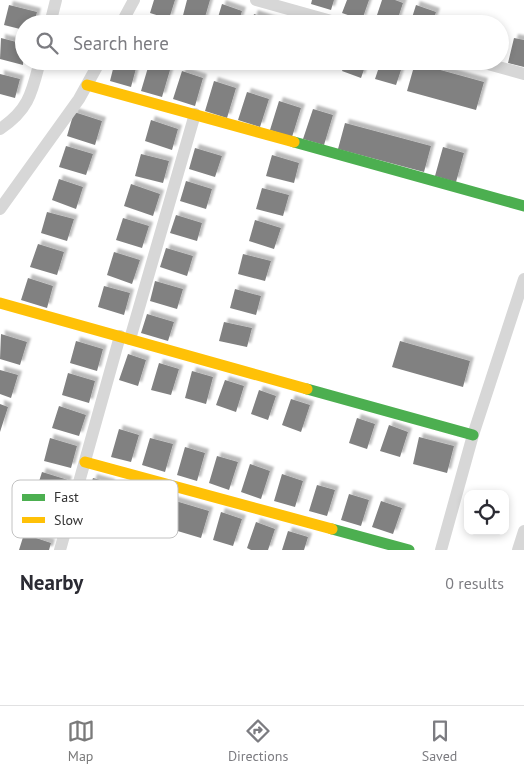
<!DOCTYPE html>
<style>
:root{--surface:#fff;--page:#f7f7f7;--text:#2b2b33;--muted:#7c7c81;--line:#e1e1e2;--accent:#7a7a7a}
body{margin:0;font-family:"PT Sans",sans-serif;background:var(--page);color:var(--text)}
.controls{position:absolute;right:15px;bottom:15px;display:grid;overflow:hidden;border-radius:10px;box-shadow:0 2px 8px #0003}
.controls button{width:45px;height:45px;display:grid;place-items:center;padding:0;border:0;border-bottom:1px solid var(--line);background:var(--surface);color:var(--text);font:25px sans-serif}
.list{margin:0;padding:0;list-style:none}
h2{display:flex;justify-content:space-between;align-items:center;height:65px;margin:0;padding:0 20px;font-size:21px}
h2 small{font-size:16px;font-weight:400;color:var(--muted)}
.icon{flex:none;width:28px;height:28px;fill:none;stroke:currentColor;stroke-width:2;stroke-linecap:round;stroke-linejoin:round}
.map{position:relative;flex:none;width:524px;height:550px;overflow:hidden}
.search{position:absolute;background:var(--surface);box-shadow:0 2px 8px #0003;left:15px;right:15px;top:15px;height:55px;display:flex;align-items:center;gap:12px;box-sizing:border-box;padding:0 18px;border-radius:28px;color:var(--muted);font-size:19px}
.sheet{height:155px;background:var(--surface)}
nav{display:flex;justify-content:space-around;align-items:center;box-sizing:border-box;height:70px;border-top:1px solid var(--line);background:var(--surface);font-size:14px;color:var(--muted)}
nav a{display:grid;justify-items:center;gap:2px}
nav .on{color:var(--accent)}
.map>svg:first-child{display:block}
.building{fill:#818181;filter:url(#shadow)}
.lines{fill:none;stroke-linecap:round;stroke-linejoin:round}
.street{stroke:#d7d7d7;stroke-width:12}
.fast{stroke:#4caf50;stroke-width:11}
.slow{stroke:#ffc107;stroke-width:11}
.key{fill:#fff;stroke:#c2c2c2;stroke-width:1}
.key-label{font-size:14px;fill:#333}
</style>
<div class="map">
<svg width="524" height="550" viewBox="0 0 524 550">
<defs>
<filter id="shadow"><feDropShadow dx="4" dy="-4" stdDeviation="1" flood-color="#0004"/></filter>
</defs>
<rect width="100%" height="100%" fill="#fff"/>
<!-- building -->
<path class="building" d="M154,0H175L169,19L150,13Z
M187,0H210L203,24L181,23Z
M312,0H334L331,10L311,4Z
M347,0H369L362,20L342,13Z
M382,0H395L403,3L396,24H374Z
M222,4L242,11L238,24H216Z
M9,5L37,12L34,24H24V30L4,25Z
M416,5L436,12L432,24H410Z
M254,14L275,21L274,24H251Z
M1,38L24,44L23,65L0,59Z
M514,38L524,40V67L508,63Z
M115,61H138L131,87L110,81Z
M307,61H332L330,69Z
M346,61H367L361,78L342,71Z
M381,61H404L396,85L375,79Z
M415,63L484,82L476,110L407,91Z
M149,64L170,70L162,97L141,91Z
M182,71L203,78L195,106L173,99Z
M0,74L20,79L15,98L0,94Z
M214,81L236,88L227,118L205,111Z
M247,92L269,99L260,127L238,120Z
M279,101L301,108L292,137L270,130Z
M313,109L333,115L324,145L303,139Z
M74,112L102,121L95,145L67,136Z
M151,120L178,129L172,150L145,141Z
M345,123L431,146L424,172L338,149Z
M66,146L93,154L86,175L59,167Z
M443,147L464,153L456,182L435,176Z
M195,148L222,156L215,177L189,169Z
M141,154L169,161L163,183L135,176Z
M272,155L299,163L294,183L266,176Z
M59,179L83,187L76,209L52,200Z
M186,181L212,189L206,209L180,201Z
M131,184L160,194L153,216L124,206Z
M262,188L289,195L283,216L256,209Z
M47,212L74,219L67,241L41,233Z
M176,215L202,223L197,241L170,233Z
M123,218L149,226L142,248L116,240Z
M255,220L281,228L274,249L249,241Z
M38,244L64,252L57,275L30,267Z
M166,248L193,256L187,276L160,267Z
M114,252L140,260L132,284L107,275Z
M243,254L271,261L265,281L238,274Z
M28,278L53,286L47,308L21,300Z
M155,281L183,289L177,309L150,301Z
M104,286L130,293L124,315L98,307Z
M235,289L261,296L256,315L230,308Z
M147,314L174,322L168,341L141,333Z
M224,322L252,328L247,347L219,341Z
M1,334L27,342L20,365L0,359Z
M76,341L103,349L97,371L70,363Z
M400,341L470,361L463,387L392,367Z
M128,354L146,360L138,386L119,380Z
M159,363L179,369L171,395L151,390Z
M0,370L18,375L11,398L0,394Z
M192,371L213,377L206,404L185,398Z
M68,373L95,381L89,403L62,395Z
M225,380L244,386L236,412L216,405Z
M259,390L276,396L268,420L251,414Z
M291,399L310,405L301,432L282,425Z
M0,404L8,407L0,432Z
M59,406L86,415L79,436L52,428Z
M357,418L375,424L367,449L349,443Z
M389,425L408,432L400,457L380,451Z
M119,429L139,435L131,462L111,457Z
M419,437L454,446L447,473L413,464Z
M50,438L77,446L71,468L44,461Z
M150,438L173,444L165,472L142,465Z
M185,447L205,453L197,481L177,475Z
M217,456L238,462L229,490L209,483Z
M250,464L270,471L261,499L241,492Z
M42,472L68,480L62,501L35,494Z
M282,474L303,481L295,507L274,501Z
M93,478L111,483L103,509L85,503Z
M317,485L335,490L327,516L309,511Z
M152,494L209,511L201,538L144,521Z
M349,494L369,500L361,526L341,520Z
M381,501L402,508L393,534L372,527Z
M221,512L242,519L233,546L213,540Z
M256,522L275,529L268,550H251L247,548Z
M288,531L308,537L304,550H282Z
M24,534L51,543L49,550H19Z"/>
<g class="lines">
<!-- street -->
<path class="street" d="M256,0L342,24
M50,24L56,0
M121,24L134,0
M477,61L524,74
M0,129C29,110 32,92 40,61
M0,209L79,99L100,61
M130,339L195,114
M60,550L120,336
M441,550L473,435L524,279
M518,550L524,531"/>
<!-- fast -->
<path class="fast" d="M294,142L524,206
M307,389L473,435
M332,529L409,550"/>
<!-- slow -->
<path class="slow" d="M87,85L294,142
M0,303L307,389
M85,462L332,529"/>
</g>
<!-- legend -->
<rect x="12" y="480" width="166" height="58" rx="8" class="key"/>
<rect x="22" y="494" width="23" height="7" fill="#4caf50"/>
<rect x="22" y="517" width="23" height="6" fill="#ffc107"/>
<g class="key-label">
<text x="54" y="502">Fast</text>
<text x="54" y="525">Slow</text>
</g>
</svg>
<div class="controls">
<button><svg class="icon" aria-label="locate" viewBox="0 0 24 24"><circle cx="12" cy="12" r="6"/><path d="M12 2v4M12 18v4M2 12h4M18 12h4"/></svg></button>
</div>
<div class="search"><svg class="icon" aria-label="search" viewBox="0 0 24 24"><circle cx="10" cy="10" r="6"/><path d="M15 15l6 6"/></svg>Search here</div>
</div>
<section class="sheet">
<h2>Nearby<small>0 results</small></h2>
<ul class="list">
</ul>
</section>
<nav>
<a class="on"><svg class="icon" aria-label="map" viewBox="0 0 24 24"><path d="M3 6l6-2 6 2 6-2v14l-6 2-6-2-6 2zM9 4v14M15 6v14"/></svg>Map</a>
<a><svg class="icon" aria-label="directions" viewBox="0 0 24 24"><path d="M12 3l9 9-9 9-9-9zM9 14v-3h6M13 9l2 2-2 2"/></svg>Directions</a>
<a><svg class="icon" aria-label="saved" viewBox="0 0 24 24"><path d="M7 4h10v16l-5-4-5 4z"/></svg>Saved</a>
</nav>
